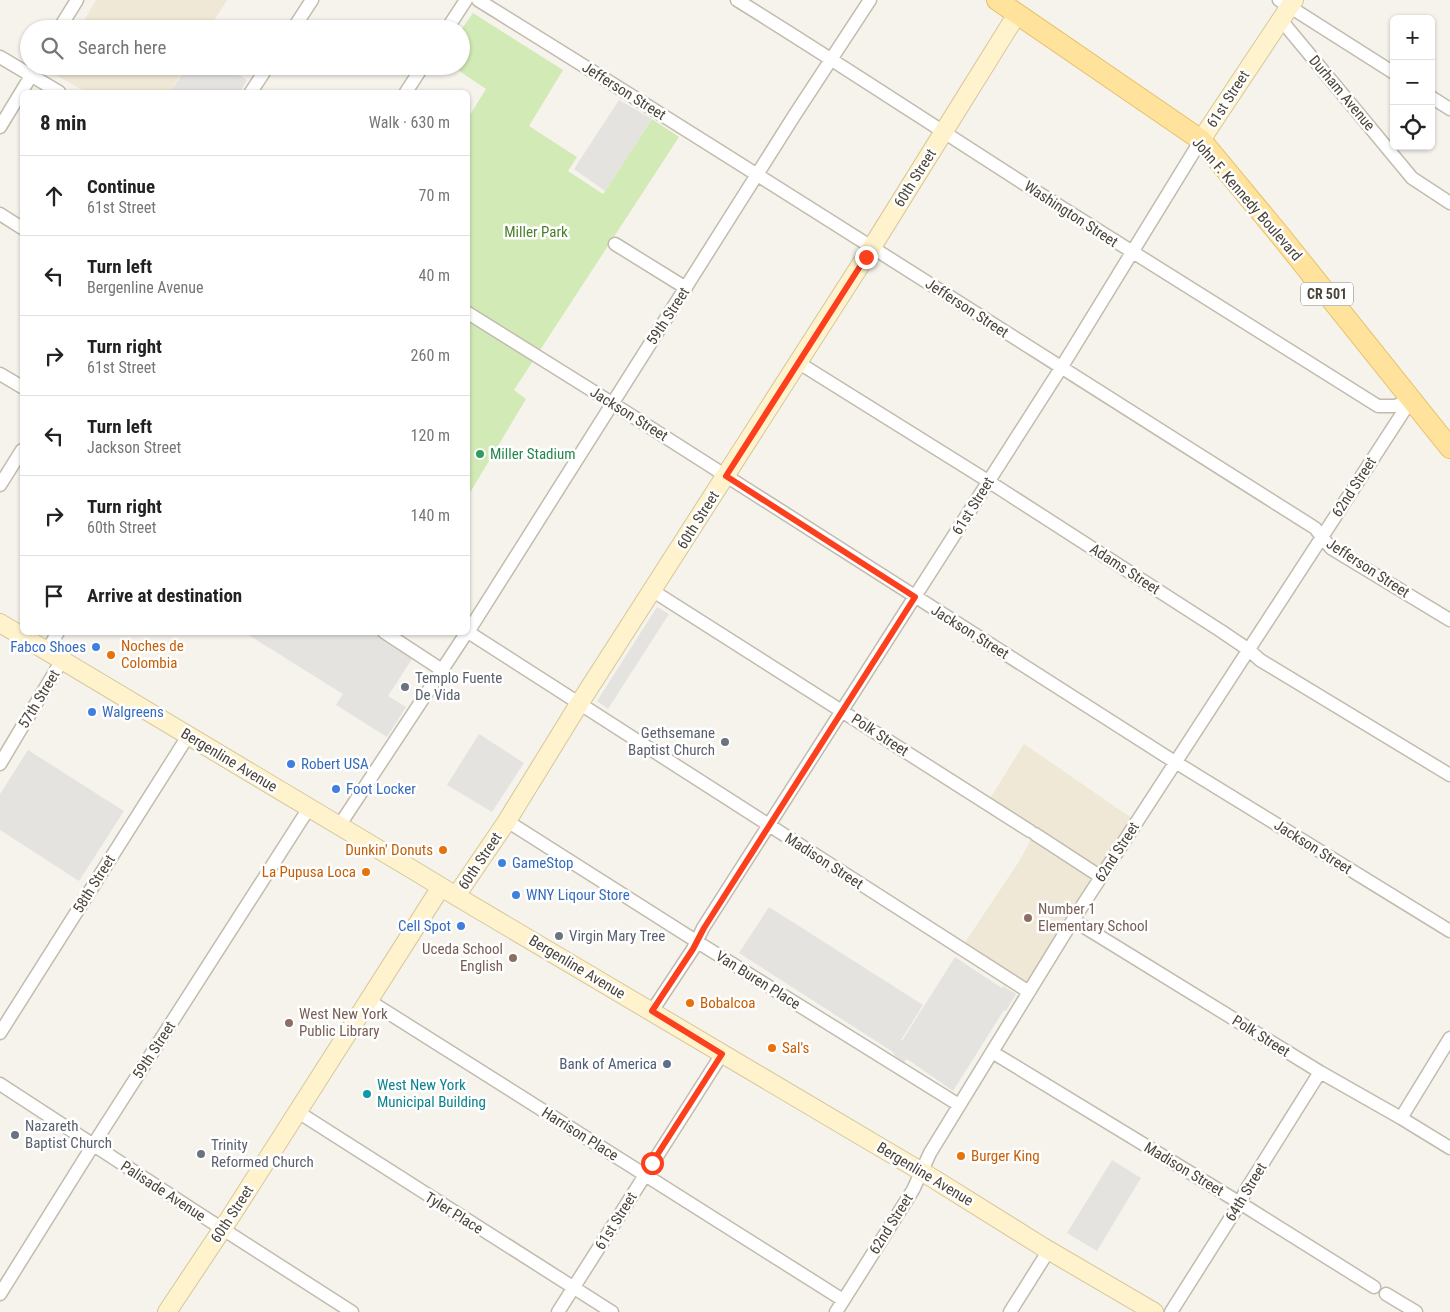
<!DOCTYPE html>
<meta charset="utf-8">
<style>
:root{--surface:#fff;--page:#f6f6f6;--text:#222;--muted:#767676;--line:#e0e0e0}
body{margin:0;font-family:"Roboto Condensed",sans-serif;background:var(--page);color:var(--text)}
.controls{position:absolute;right:15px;top:15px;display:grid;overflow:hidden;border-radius:8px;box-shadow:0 1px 4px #0004}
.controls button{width:45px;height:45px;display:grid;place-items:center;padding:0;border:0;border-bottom:1px solid var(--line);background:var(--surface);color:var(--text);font:25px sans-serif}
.stop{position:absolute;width:15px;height:15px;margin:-11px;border:4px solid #fc3f1d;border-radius:50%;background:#fff}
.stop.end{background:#fc3f1d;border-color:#fff;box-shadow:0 1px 5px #0008}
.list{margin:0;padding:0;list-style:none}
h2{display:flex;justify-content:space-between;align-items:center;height:65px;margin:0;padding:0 20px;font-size:21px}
h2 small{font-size:16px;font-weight:400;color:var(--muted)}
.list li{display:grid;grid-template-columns:32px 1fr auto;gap:15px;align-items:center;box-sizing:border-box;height:80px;padding:0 20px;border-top:1px solid var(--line)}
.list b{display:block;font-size:19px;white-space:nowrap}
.list p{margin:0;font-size:16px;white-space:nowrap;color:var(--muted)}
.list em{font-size:16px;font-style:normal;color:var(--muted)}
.icon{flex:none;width:28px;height:28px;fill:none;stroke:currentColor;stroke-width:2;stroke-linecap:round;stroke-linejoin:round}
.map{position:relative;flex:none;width:1450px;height:1312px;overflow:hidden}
.search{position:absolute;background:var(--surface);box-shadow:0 1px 4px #0004;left:20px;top:20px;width:450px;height:55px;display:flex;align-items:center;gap:12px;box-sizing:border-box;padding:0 18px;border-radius:28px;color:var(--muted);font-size:19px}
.panel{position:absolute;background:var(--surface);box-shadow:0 1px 4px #0004;left:20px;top:90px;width:450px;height:545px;border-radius:8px}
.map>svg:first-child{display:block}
.education{fill:#efe8d6}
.green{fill:#d2eab5}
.parking{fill:#e5e3e0}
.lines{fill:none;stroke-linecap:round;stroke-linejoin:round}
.street-casing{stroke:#c2bbae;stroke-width:15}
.secondary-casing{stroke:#d6c79b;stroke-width:20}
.primary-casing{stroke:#e6c16a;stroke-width:22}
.street{stroke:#fff;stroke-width:12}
.secondary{stroke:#fff3cd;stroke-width:18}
.primary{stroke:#ffe39c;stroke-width:20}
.route{stroke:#fc3f1d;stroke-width:6}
.leisure-dot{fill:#2e9e5b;stroke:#fff;stroke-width:2}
.shop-dot{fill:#3f7fe0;stroke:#fff;stroke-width:2}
.food-dot{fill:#e8710a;stroke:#fff;stroke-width:2}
.worship-dot{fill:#6b7280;stroke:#fff;stroke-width:2}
.education-dot{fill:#8d6e63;stroke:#fff;stroke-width:2}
.service-dot{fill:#5c6f8a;stroke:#fff;stroke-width:2}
.culture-dot{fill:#0f9aa8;stroke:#fff;stroke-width:2}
.labels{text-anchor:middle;stroke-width:5;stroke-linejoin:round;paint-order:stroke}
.shield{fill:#fff;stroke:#817c74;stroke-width:1}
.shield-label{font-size:14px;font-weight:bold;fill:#4b4439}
.street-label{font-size:15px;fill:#4b4439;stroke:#fff}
.park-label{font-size:15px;fill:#4a7f2a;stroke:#fff}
.leisure-label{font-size:15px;fill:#27864d;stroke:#fff;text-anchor:start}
.food-label{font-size:15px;fill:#c56008;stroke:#fff;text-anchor:start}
.shop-label{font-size:15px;fill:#366cbe;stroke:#fff;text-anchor:start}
.worship-label{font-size:15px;fill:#5b616d;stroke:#fff;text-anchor:start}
.education-label{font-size:15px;fill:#785e54;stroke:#fff;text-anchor:start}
.service-label{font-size:15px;fill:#4e5e75;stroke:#fff;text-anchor:end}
.culture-label{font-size:15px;fill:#0d838f;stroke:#fff;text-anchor:start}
</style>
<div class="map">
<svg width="1450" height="1312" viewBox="0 0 1450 1312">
<rect width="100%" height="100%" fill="#f6f3ec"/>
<!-- education -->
<path class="education" d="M96,0H227L209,29H79Z
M56,66H185L170,92H86L52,73Z
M1024,744L1136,821L1101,875L987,803Z
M1033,836L1100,877L1030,990L962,947L1018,863Z"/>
<!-- green -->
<path class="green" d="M473,13L563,70L529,126L577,157L568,171L603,194L652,119L679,137L514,390L526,399L468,496V118L486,89L452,66H461V30Z"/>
<!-- parking -->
<path class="parking" d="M187,66H225L247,80L240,92H170Z
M619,100L652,119L605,191L574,169Z
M657,607L669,614L608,709L597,701Z
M245,633H379L414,656L388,696L406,707L387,737L336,705L343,694Z
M479,734L524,763L492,812L447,785Z
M28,750L124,811L79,881L0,830V794Z
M769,907L923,1005L901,1040L902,1041L955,957L1002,988L1003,986L1016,994L1006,1011L1004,1010L953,1091L907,1059L904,1062L895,1056L893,1052L739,953Z
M1112,1160L1141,1178L1097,1251L1067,1233Z"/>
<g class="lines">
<defs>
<path id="street" d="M478,0C759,174 1036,352 1315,528L1331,548L1450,620
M737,0C834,60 929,123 1026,185C1143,259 1260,333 1378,406H1395L1411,400
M1279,0L1394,73
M1281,20L1412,178L1450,203
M59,29L77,0
M293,29L312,0
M447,29L466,0
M0,57L59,92
M251,92L268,66
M406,92L423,66
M1431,97L1450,109
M0,127L37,66
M0,214L22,228
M615,244L686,288
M468,313L604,398L1167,757L1450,931
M799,363L988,481L1221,631L1249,650L1260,660L1450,775
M0,374L22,387
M0,485L22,450
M653,591L1030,831
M384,632L442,670
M468,632L794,116L870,0
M468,632L1029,992
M47,651L58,632
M0,764L62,660
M507,821L707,948L959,1105
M339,826L467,632
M1035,834L1101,877
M1073,920L1320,1072L1401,1118L1450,1148
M368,1000L843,1300
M652,1011L693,949L703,928L1061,368L1201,140
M0,1033L188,736
M992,1052L1240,1203L1374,1287
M0,1084L204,1217L352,1312
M298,1112L612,1312
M1401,1118L1450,1038
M0,1294L102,1131L309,808
M1386,1294L1416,1312
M558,1312L722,1054
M836,1312L913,1190L930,1153L1073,920L1411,400
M1010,1312L1049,1250
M1171,1312L1240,1203L1246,1190L1320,1072"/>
<path id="secondary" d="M1201,140L1294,0
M0,623L420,874L456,896L934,1179L1043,1247L1154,1312
M456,896L507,821L579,704L872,247L1017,14
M167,1312L231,1216L441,887"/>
<path id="primary" d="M997,0L1201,140L1279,234L1450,448"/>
</defs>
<!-- street casing -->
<use href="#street" class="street-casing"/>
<!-- secondary casing -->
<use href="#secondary" class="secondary-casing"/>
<!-- primary casing -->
<use href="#primary" class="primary-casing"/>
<!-- street -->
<use href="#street" class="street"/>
<!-- secondary -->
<use href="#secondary" class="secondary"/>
<!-- primary -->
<use href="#primary" class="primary"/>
</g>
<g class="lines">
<!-- route -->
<path class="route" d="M652,1163L722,1054L652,1011L693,949L704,928L915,597L726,476L866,257"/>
</g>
<!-- markers -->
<circle class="leisure-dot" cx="480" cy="454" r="5"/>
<g class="shop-dot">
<circle cx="96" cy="647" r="5"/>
<circle cx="92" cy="712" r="5"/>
<circle cx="291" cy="764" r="5"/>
<circle cx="336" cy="789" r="5"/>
<circle cx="502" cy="863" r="5"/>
<circle cx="516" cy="895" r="5"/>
<circle cx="461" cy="926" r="5"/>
</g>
<g class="food-dot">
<circle cx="111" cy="655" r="5"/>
<circle cx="443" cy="850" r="5"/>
<circle cx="366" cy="872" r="5"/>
<circle cx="690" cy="1003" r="5"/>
<circle cx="772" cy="1048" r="5"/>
<circle cx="961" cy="1156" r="5"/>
</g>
<g class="worship-dot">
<circle cx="405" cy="687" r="5"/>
<circle cx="725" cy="742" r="5"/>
<circle cx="559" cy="936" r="5"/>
<circle cx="15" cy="1135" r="5"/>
<circle cx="201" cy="1154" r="5"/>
</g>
<g class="education-dot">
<circle cx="1028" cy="918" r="5"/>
<circle cx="513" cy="958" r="5"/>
<circle cx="289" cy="1023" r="5"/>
</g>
<circle class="service-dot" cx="667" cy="1064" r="5"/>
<circle class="culture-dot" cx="367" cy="1094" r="5"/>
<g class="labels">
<!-- shield labels -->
<rect class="shield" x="1301" y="282.5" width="52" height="23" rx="4"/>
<g class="shield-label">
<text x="1327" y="299">CR 501</text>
</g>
<!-- street labels -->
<g class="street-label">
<text transform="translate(624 91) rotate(32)" y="5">Jefferson Street</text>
<text transform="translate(1342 93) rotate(50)" y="5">Durham Avenue</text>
<text transform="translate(1228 99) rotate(-57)" y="5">61st Street</text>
<text transform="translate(915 178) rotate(-58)" y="5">60th Street</text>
<text transform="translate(1247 199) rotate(49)" y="5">John F. Kennedy Boulevard</text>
<text transform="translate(1071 214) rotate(33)" y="5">Washington Street</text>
<text transform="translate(967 308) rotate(33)" y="5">Jefferson Street</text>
<text transform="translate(668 316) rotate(-57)" y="5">59th Street</text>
<text transform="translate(629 414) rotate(32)" y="5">Jackson Street</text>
<text transform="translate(1354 487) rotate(-57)" y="5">62nd Street</text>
<text transform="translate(973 506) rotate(-58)" y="5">61st Street</text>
<text transform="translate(698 520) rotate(-58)" y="5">60th Street</text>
<text transform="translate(1368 568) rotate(33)" y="5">Jefferson Street</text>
<text transform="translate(1125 569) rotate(33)" y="5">Adams Street</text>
<text transform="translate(970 632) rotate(32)" y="5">Jackson Street</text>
<text transform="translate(39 699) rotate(-59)" y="5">57th Street</text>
<text transform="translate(880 735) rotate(33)" y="5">Polk Street</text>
<text transform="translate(229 760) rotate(31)" y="5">Bergenline Avenue</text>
<text transform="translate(1313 847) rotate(32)" y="5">Jackson Street</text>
<text transform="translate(1117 852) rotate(-57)" y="5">62nd Street</text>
<text transform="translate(480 861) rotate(-56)" y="5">60th Street</text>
<text transform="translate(824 861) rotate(33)" y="5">Madison Street</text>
<text transform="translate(94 884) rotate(-58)" y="5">58th Street</text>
<text transform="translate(577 967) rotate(31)" y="5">Bergenline Avenue</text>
<text transform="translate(758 980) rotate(32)" y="5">Van Buren Place</text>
<text transform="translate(1261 1036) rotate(32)" y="5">Polk Street</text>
<text transform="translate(154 1050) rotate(-57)" y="5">59th Street</text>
<text transform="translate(580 1134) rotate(32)" y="5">Harrison Place</text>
<text transform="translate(1184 1169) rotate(31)" y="5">Madison Street</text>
<text transform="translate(925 1174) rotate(31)" y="5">Bergenline Avenue</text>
<text transform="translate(163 1191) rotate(33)" y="5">Palisade Avenue</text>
<text transform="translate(1246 1192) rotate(-59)" y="5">64th Street</text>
<text transform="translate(454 1213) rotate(32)" y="5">Tyler Place</text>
<text transform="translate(232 1214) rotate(-57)" y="5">60th Street</text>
<text transform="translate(616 1221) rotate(-58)" y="5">61st Street</text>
<text transform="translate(891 1224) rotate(-58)" y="5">62nd Street</text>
</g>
<!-- park labels -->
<g class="park-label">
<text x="536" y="237">Miller Park</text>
</g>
<!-- leisure labels -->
<g class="leisure-label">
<text x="490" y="459">Miller Stadium</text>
</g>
<!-- food labels -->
<g class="food-label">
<text x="121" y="651">Noches de<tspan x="121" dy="17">Colombia</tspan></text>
<text x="433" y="855" text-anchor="end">Dunkin' Donuts</text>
<text x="356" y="877" text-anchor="end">La Pupusa Loca</text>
<text x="700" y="1008">Bobalcoa</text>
<text x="782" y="1053">Sal's</text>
<text x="971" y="1161">Burger King</text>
</g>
<!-- shop labels -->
<g class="shop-label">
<text x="86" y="652" text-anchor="end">Fabco Shoes</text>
<text x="102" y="717">Walgreens</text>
<text x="301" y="769">Robert USA</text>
<text x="346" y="794">Foot Locker</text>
<text x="512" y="868">GameStop</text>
<text x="526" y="900">WNY Liqour Store</text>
<text x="451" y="931" text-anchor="end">Cell Spot</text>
</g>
<!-- worship labels -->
<g class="worship-label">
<text x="415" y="683">Templo Fuente<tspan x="415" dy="17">De Vida</tspan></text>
<text x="715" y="738" text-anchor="end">Gethsemane<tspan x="715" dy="17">Baptist Church</tspan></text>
<text x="569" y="941">Virgin Mary Tree</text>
<text x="25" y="1131">Nazareth<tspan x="25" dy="17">Baptist Church</tspan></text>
<text x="211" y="1150">Trinity<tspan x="211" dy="17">Reformed Church</tspan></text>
</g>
<!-- education labels -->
<g class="education-label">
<text x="1038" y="914">Number 1<tspan x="1038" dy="17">Elementary School</tspan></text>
<text x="503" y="954" text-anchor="end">Uceda School<tspan x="503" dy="17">English</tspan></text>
<text x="299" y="1019">West New York<tspan x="299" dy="17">Public Library</tspan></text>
</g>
<!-- service labels -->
<g class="service-label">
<text x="657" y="1069">Bank of America</text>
</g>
<!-- culture labels -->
<g class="culture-label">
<text x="377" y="1090">West New York<tspan x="377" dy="17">Municipal Building</tspan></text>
</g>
</g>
</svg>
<div class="controls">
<button>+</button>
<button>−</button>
<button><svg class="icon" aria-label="locate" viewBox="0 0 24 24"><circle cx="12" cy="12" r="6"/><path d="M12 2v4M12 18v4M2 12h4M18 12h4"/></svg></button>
</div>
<div class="stop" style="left:652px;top:1163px"></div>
<div class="stop end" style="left:866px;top:257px"></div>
<div class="search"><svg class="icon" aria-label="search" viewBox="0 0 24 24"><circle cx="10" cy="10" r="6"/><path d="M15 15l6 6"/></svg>Search here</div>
<section class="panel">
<h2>8 min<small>Walk · 630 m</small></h2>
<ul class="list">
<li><svg class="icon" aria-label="ahead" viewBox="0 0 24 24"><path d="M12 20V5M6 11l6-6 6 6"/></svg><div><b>Continue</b><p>61st Street</p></div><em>70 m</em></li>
<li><svg class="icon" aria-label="left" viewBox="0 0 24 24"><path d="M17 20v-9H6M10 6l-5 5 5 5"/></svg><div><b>Turn left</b><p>Bergenline Avenue</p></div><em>40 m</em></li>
<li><svg class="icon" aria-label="right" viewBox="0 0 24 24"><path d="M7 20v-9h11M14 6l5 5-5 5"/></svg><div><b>Turn right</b><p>61st Street</p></div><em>260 m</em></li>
<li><svg class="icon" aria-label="left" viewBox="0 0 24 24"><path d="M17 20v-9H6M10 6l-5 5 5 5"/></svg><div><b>Turn left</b><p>Jackson Street</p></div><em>120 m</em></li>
<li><svg class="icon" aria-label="right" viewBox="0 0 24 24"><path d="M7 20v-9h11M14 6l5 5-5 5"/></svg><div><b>Turn right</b><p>60th Street</p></div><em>140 m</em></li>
<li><svg class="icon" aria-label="arrive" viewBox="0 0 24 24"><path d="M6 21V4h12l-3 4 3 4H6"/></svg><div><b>Arrive at destination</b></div></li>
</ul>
</section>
</div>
